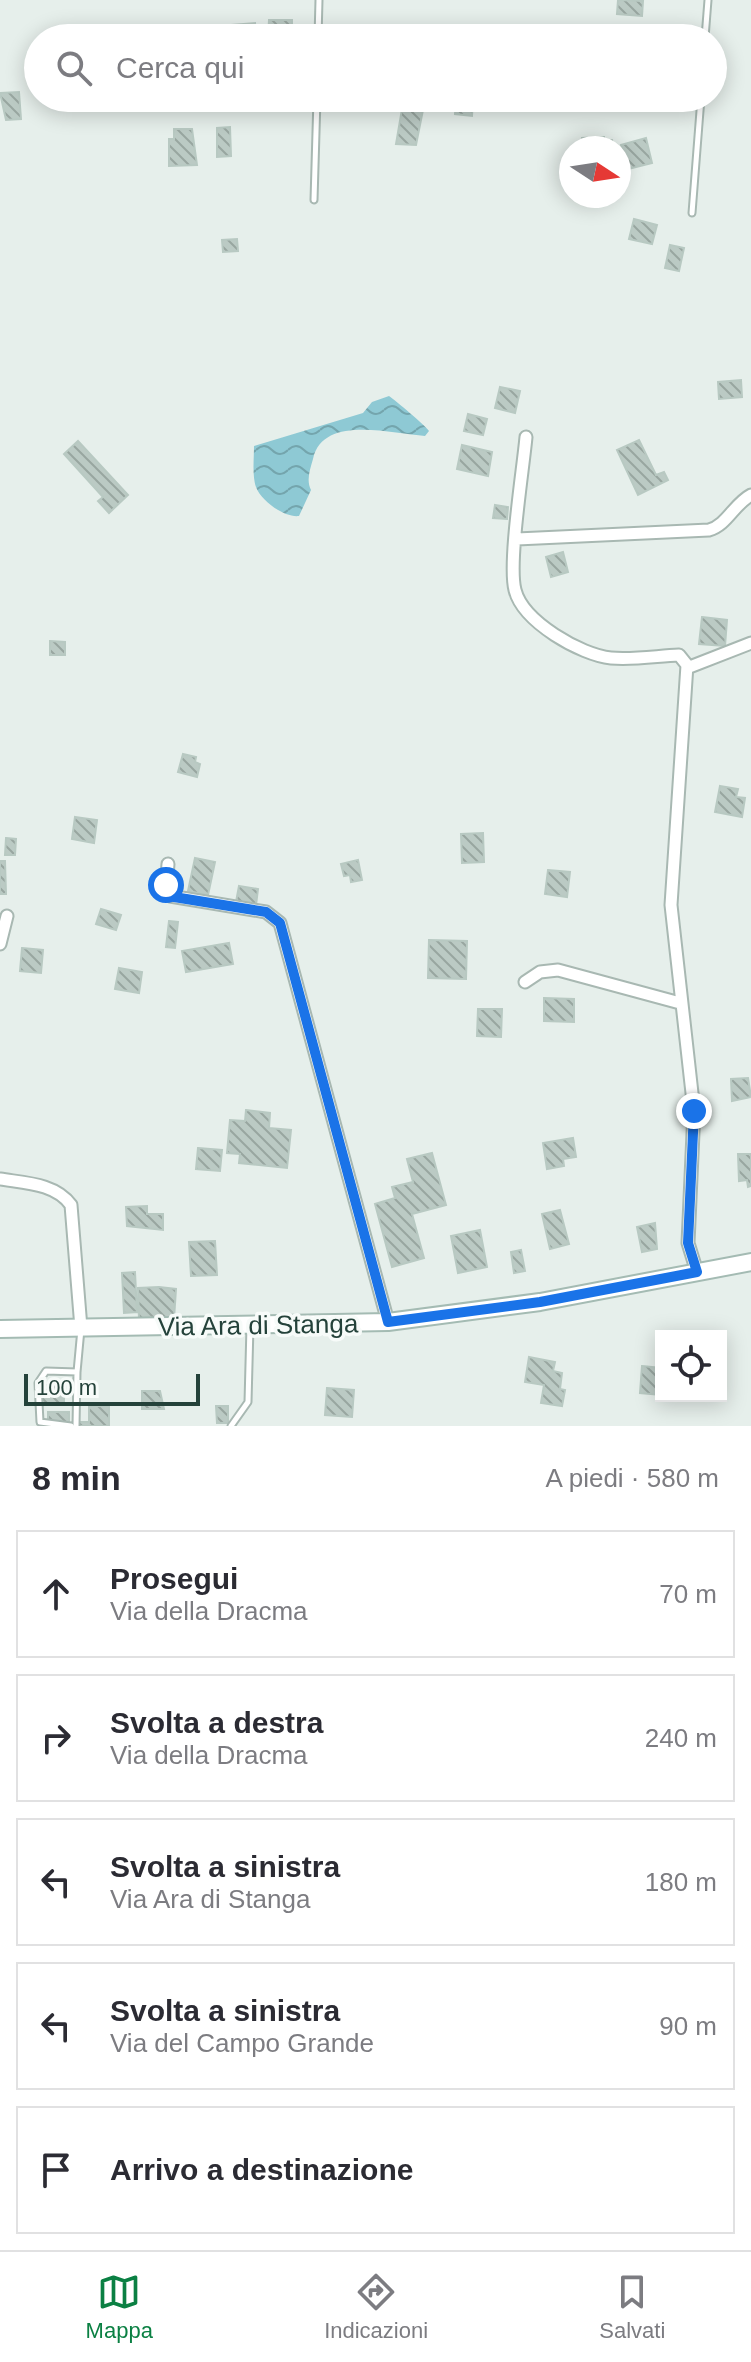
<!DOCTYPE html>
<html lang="it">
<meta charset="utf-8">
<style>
:root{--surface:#fff;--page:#f2f2f3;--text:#2b2b33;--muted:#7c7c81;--line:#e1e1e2;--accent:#0b8043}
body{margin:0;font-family:Arial,sans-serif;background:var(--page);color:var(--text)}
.controls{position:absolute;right:24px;bottom:24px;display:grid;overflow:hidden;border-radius:0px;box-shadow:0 4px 20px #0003}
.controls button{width:72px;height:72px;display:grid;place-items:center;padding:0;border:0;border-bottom:2px solid var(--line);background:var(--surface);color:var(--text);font:40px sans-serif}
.compass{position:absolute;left:559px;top:136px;width:72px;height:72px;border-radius:50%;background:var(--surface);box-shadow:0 4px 20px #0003;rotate:102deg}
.scale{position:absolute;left:24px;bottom:20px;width:176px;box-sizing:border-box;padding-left:8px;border:4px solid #24423a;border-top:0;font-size:22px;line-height:28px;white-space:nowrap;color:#24423a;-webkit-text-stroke:6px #f7fbf9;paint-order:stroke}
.stop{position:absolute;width:24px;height:24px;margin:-18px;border:6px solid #1a73e8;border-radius:50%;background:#fff}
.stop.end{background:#1a73e8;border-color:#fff;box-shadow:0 2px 8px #0008}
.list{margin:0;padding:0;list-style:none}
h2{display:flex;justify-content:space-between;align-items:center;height:104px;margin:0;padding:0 32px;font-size:34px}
h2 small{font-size:26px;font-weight:400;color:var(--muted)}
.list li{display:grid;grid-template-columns:52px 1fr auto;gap:24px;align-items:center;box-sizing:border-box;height:128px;margin:0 16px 16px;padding:0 16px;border:2px solid var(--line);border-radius:0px}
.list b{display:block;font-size:30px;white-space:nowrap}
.list p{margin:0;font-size:26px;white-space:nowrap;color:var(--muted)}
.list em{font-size:26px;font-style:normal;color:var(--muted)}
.icon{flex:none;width:44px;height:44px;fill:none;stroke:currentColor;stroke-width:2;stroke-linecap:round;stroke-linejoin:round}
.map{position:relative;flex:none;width:751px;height:1426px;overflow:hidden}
.search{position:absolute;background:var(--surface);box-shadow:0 4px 20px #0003;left:24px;right:24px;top:24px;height:88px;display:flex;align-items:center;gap:20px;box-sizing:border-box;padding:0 28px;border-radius:44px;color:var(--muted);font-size:30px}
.sheet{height:824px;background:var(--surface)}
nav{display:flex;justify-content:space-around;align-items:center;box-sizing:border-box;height:112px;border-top:2px solid var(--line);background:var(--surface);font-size:22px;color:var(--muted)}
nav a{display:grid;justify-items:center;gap:4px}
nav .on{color:var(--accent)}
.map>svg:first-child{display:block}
.water{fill:url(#water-waves)}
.building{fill:url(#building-back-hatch);stroke:#b8c9c2;stroke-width:2}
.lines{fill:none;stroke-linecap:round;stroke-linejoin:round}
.lane-casing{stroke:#a8b8b2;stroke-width:9}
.street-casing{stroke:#a8b8b2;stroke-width:15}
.secondary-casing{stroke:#a4bbb3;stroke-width:20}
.lane{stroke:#fff;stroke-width:5}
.street{stroke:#fff;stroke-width:11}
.secondary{stroke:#fff;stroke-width:16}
.route{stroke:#1a73e8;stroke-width:10}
.labels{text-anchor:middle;stroke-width:7;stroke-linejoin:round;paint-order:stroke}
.street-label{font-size:26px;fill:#24423a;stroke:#f7fbf9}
</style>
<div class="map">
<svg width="751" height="1426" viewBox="0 0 751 1426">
<defs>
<pattern id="water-waves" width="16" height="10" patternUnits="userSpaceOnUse" patternTransform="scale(2)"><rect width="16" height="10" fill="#8ec9d4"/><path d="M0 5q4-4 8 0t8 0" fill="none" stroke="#74a5ad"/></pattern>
<pattern id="building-back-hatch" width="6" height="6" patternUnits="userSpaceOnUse" patternTransform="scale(2)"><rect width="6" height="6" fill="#bbcac4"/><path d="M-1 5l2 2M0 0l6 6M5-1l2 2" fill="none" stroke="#98a6a0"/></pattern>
</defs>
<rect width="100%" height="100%" fill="#e6efeb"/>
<!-- water -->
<path class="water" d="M389,396C395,400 426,426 429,431L425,436C392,434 323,414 313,459C310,470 306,480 311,490L299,516C285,518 261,501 256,487C252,476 254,458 254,446L363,413L372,402Z"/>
<!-- building -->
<path class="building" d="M618,0L643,1L642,16L617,14Z
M269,20H292V38H268Z
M255,23L256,38H232V25Z
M19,92L21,119L6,120L0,93Z
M456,98H494L473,99L472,116L455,114Z
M402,109L423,110L416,145L396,144Z
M230,127L231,156L217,157V128Z
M174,129H192L197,165L169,166V139H174Z
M604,137V141L612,140L613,148H582V138Z
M646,138L652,163L628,169L621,145Z
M634,219L657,225L652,244L629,239Z
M237,239L238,251L223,252L222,240Z
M670,245L684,248L679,271L665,268Z
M741,380L742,397L719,399L718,382Z
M500,387L520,391L515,413L495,408Z
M468,414L487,419L483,435L464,431Z
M639,440L656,475L664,472L668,480L638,495L617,450Z
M78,441L128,495L109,513L98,501L103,497L64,454Z
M462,445L492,452L488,476L457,469Z
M495,505L508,507L507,519L493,518Z
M563,552L568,572L551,577L546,557Z
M702,617L727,620L725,646L699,644Z
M50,641L65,642V655H50Z
M183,754L196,757L195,762L200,764L197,777L178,772Z
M720,786L738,789L736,797L745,798L742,817L715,812Z
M75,817L97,820L94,843L72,839Z
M483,833L484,862L462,863L461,834Z
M6,838L16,839L15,855H5Z
M195,858L215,862L208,895L188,891Z
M358,860L362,880L351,882L350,875L344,876L341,864Z
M0,861H5L6,894H0Z
M548,870L570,872L567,897L545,894Z
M239,886L258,889L256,905L236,902Z
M101,909L121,915L116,930L96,924Z
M169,921L178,922L175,948L166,947Z
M429,940L467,941L466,979L428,978Z
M229,943L233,964L186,972L182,951Z
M22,948L43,950L41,973L20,971Z
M119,968L142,972L139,993L115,989Z
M544,998L574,999V1022L544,1021Z
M478,1009H502L501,1037L477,1036Z
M748,1078L751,1097L732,1101L731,1079Z
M246,1110L270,1113L269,1128L291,1130L287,1168L239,1163L240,1154L227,1153L230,1120L245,1121Z
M573,1138L576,1157L563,1159L564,1166L547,1169L543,1143Z
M198,1148L222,1150L220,1171L196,1169Z
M432,1153L446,1205L412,1214L424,1258L392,1267L375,1204L395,1198L392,1187L413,1182L407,1159Z
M738,1154H751V1186L748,1187L747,1180L739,1181Z
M147,1206V1214H163V1230L127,1226L126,1207Z
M560,1210L569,1244L550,1249L542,1214Z
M655,1223L657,1249L642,1252L637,1227Z
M480,1230L487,1267L458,1273L451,1236Z
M215,1241L217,1275L191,1276L189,1242Z
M521,1250L525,1271L514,1273L511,1252Z
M135,1272L137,1312L124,1313L122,1273Z
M159,1287L176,1289L174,1319L139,1320L138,1288Z
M529,1357L555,1362L553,1371L562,1373L560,1389L565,1390L562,1406L541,1403L544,1385L525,1382Z
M642,1366L661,1368V1395L640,1393Z
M42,1385H64V1405H41Z
M327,1388L354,1390L352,1417L325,1415Z
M142,1391H160L164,1409H142Z
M89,1406H109V1426H79V1422H89Z
M216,1406H228V1423H217Z
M48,1412H69V1423H48Z"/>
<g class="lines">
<defs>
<path id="lane" d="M318,38L319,0
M705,38L708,0
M314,200L317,98
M692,213L701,98
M71,1426L40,1422L38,1383L46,1371L77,1372L81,1329
M76,1426L77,1372
M231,1426L248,1402L250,1326"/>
<path id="street" d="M526,437C523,470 508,563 515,590C523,622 581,655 611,658C633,660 657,656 679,655L687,665L671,905L694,1111L688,1243L697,1272
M517,539L709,530C727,525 734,504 751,495
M687,668L751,643
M168,864L166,888L170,896L266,912L280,923L388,1322
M0,944L7,916
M525,982L540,972L558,970L680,1003
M0,1179C24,1183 55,1183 71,1205L81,1328"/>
<path id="secondary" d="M0,1329L388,1322L540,1302L751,1262"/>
</defs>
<!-- lane casing -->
<use href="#lane" class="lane-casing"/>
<!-- street casing -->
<use href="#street" class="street-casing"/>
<!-- secondary casing -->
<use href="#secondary" class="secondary-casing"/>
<!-- lane -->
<use href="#lane" class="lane"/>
<!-- street -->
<use href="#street" class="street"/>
<!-- secondary -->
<use href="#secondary" class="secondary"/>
</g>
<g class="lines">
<!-- route -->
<path class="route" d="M166,885L168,894L174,897L266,912L280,923L388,1322L540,1302L697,1272L688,1243L694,1111"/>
</g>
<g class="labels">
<!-- street labels -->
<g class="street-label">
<text transform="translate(258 1325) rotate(-1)" y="9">Via Ara di Stanga</text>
</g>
</g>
</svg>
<div class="controls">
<button><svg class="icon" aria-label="locate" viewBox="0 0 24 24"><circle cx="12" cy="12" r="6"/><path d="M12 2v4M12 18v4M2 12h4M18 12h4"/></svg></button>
</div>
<svg class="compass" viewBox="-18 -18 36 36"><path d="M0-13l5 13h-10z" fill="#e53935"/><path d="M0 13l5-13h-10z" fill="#7c7c81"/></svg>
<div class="scale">100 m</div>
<div class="stop" style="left:166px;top:885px"></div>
<div class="stop end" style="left:694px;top:1111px"></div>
<div class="search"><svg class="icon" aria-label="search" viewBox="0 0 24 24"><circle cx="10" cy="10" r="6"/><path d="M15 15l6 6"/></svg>Cerca qui</div>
</div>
<section class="sheet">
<h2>8 min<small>A piedi · 580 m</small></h2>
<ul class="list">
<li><svg class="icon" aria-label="ahead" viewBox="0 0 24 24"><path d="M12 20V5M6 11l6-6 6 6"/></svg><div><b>Prosegui</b><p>Via della Dracma</p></div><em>70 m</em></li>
<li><svg class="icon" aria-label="right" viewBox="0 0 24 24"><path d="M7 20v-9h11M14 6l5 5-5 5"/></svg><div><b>Svolta a destra</b><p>Via della Dracma</p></div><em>240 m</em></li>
<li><svg class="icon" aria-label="left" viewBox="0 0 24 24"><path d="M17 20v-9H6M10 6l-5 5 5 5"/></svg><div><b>Svolta a sinistra</b><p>Via Ara di Stanga</p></div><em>180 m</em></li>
<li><svg class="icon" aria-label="left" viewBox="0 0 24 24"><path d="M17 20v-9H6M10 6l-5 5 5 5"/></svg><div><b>Svolta a sinistra</b><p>Via del Campo Grande</p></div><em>90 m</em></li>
<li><svg class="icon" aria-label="arrive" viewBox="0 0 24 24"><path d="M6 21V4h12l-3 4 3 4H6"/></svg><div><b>Arrivo a destinazione</b></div></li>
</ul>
</section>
<nav>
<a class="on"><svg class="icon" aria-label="map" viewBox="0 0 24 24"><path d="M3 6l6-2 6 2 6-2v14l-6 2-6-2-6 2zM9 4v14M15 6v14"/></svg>Mappa</a>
<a><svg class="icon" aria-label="directions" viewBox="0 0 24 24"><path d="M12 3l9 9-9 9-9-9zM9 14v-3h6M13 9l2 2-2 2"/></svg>Indicazioni</a>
<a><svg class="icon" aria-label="saved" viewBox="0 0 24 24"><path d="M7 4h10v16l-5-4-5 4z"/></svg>Salvati</a>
</nav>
